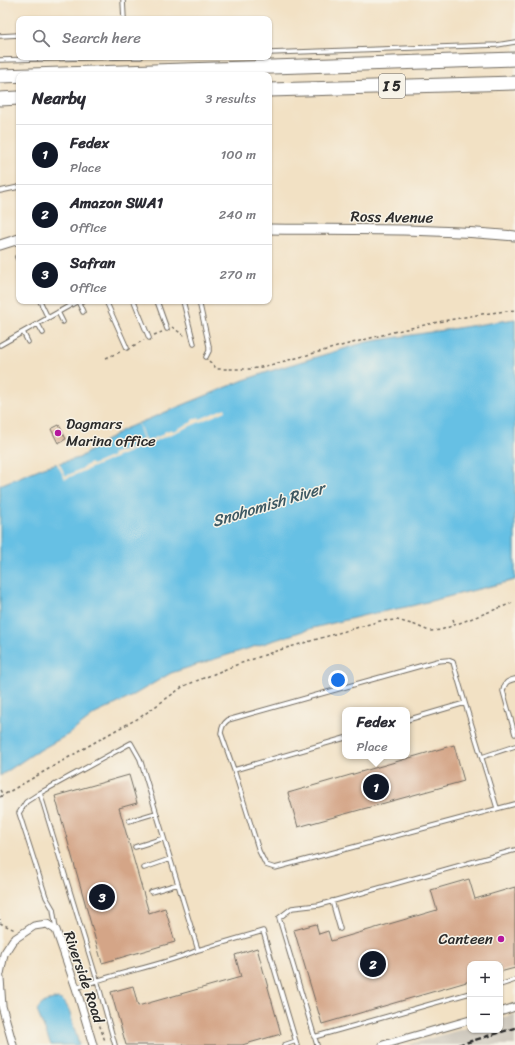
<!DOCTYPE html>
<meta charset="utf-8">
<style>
:root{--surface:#fff;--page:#f7f7f7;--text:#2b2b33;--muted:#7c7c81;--line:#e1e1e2;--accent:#111827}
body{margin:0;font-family:Sriracha,sans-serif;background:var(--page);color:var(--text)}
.controls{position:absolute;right:12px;bottom:12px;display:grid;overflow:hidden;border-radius:8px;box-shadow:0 1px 3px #0004}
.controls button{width:36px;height:36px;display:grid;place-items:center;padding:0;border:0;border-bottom:1px solid var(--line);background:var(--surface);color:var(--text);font:20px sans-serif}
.you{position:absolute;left:338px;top:680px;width:14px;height:14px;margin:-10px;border:3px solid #fff;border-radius:50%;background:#1a73e8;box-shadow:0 0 0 6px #1a73e833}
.badge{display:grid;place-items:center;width:26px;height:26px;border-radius:50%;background:var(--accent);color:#fff;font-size:13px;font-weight:700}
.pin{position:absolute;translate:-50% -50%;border:2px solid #fff;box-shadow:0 1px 4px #0006}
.popup{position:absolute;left:342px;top:707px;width:68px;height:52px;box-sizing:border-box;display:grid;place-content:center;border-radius:8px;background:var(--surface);filter:drop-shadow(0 1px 3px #0005);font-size:13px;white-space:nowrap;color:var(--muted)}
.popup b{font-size:15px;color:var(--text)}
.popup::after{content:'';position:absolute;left:50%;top:100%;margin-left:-8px;border:8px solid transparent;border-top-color:var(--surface)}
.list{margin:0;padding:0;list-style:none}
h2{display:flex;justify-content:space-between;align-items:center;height:52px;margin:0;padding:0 16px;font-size:17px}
h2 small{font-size:13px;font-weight:400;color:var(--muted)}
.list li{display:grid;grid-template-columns:26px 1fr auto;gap:12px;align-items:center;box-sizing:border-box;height:60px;padding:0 16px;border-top:1px solid var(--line)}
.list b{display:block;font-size:15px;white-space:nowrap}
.list p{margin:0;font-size:13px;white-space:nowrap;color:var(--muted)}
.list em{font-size:13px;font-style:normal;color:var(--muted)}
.icon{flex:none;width:22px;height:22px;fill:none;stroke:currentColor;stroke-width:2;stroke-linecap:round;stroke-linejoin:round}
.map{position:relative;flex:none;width:515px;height:1045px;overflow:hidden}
.search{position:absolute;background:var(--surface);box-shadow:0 1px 3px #0004;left:16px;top:16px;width:256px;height:44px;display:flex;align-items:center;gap:10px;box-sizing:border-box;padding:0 14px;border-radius:8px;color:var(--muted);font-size:15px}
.panel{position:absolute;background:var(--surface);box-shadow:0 1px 3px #0004;left:16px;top:72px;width:256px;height:232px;border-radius:8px}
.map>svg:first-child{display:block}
.industrial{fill:#c9c3b8}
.water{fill:#66c0e4;stroke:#487688}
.pier{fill:#f2e1c4}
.building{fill:#d4a587}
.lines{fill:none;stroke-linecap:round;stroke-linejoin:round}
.service-casing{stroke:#716b61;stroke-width:5.5}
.minor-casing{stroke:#716b61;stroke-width:9}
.tertiary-casing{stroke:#716b61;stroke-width:11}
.motorway-casing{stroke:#716b61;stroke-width:15}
.path{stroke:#716b61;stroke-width:1.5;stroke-dasharray:3 3;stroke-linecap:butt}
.service{stroke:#fff;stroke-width:3.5}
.minor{stroke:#fff;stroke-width:7}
.tertiary{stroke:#fff;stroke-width:9}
.motorway{stroke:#fff;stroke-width:13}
.rail{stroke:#2b2b2b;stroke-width:2.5;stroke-dasharray:6 3;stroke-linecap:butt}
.poi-dot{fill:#b5179e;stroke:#f7f3e8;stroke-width:1.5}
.labels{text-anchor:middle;stroke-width:3;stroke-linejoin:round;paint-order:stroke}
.shield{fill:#f7f3e8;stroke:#686764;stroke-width:1}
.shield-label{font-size:14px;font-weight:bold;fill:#2b2b2b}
.street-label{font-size:15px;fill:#2b2b2b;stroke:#f7f3e8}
.poi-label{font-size:15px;fill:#2b2b2b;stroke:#f7f3e8;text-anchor:start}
.water-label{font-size:16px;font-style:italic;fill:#3d5862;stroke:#f7f3e8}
</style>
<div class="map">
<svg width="515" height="1045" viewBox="0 0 515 1045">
<rect width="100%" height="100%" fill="#f7f3e8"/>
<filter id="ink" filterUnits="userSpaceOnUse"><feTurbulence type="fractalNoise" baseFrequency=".025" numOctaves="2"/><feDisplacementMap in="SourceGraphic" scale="8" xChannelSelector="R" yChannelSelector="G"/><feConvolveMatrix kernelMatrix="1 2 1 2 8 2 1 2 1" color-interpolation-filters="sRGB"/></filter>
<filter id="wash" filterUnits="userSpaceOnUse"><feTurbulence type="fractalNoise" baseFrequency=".012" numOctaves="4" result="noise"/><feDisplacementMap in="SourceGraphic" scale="16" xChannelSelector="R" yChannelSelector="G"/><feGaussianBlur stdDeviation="0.9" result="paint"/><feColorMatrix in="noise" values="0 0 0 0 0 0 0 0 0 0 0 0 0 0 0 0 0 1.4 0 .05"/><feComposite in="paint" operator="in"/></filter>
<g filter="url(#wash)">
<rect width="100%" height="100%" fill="#f2e1c4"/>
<!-- industrial -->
<path class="industrial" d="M515,1014V1045H407L470,1027V1030H500V1018Z"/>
<!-- water -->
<path class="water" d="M515,319V580L411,606L366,615L313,628L171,673L127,699L95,714L69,734L33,754L0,776V485L44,467L79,458L122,430L244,380L283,367L367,342Z
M53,999C64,999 64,1001 69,1010L79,1045H51L37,1011C40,1004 46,1001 53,999Z"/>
<!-- pier -->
<path class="pier" d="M225,408L226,411L65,479L56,462L58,461L66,476L83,468V467L91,463L92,465L113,456L112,454L120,451L121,452L142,444L140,440L143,439L138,424H139L144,438H146L147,441L164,434V432L172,429L173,431L192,422V420L199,417L200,419Z"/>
<g id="blocks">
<!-- building -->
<path class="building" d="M59,425L66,439L58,443L51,429Z
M454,745L464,781L298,827L288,793Z
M129,775L137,803L119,808L149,913L165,908L175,942L102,963L55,796Z
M469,879L475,899L515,887V968L500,972V964H470V981L322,1024L294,930L316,924L319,934L328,931L331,941L437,910L431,890Z
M257,948L281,1034L242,1045H126L111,992L133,986L138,1006L241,977L235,955Z"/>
</g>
</g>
<g filter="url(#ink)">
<use href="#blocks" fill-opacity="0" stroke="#716b61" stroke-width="1"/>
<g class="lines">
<defs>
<path id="service" d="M123,0L124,19
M0,36L19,35
M269,53L497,45L515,42
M126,57H141
M0,60L126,57
M0,191L19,187
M17,257L19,261
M40,301L48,318
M82,301H78L83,312
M106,301L127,348
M134,301L149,338
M157,301L167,329
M183,301L194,344
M199,301L209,346V351L206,357
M58,312L63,322
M38,324L43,333
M23,332L28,342
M0,345L78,301
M515,679C507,681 505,682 503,691L515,734
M407,720L465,703L497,808
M345,738L234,770L259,851L266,865L275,868L515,804
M482,757L515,746
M234,770L221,733C222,727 223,724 228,720L438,661L448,660L453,662L465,703
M40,793L97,980L115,1045
M129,821L156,813
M135,847L164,838
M144,868L170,859
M151,892L178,884
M332,901L340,929
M56,929L53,909L46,897L19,813L26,802L40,793L131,743L140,759L198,950C159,967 116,972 76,988
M198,950L263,931L297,1045
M500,985L515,980
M314,1037L470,993
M284,1045L296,1041
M317,1045L279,918L292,908L319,905L515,850"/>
<path id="minor" d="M0,974L4,954L13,940L34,926L47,924L56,930L76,988L93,1045
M0,978L2,1006L13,1045
M500,1012L515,1007
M383,1045L470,1020"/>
<path id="tertiary" d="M269,229C351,230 434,228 515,236
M0,245L19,239"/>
<path id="motorway" d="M0,76L515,59
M269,90L515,83
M0,99L19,98"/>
</defs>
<!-- service casing -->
<use href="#service" class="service-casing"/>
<!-- minor casing -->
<use href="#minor" class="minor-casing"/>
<!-- tertiary casing -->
<use href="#tertiary" class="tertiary-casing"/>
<!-- motorway casing -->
<use href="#motorway" class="motorway-casing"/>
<!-- path -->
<path class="path" d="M172,327L186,337
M154,335L162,332
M133,346L144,340
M106,358L122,351
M209,361L217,369H252L270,365L397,331L443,321L482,314L515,310
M453,619L455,625
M0,790L3,795
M0,797L116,730L139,718L184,686L236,665L276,651L380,621L397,620L415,625L429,631L441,630L515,602
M0,919V920
M0,923L15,930
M88,1001L91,1000L105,1041H106"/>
<!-- service -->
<use href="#service" class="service"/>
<!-- minor -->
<use href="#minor" class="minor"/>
<!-- tertiary -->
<use href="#tertiary" class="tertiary"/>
<!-- motorway -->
<use href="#motorway" class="motorway"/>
<!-- rail -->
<path class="rail" d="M458,1045L515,1028"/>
</g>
</g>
<!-- markers -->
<g class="poi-dot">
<circle cx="58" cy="433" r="4"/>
<circle cx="501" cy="939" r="4"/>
</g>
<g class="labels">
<!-- shield labels -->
<rect class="shield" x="379" y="74" width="26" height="24" rx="3"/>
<g class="shield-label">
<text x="392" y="91">I 5</text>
</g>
<!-- street labels -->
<g class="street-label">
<text transform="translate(392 217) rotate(1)" y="5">Ross Avenue</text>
<text transform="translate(84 977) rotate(71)" y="5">Riverside Road</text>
</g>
<!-- poi labels -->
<g class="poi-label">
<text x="66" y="429">Dagmars<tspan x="66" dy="17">Marina office</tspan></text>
<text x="493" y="944" text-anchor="end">Canteen</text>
</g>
<!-- water labels -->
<g class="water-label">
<text transform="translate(268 504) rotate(-17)" y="6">Snohomish River</text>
</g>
</g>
</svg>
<div class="controls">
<button>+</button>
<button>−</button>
</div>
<div class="you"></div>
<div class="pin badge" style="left:376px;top:787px">1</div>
<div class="popup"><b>Fedex</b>Place</div>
<div class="pin badge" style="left:373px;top:964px">2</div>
<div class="pin badge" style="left:102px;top:897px">3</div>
<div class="search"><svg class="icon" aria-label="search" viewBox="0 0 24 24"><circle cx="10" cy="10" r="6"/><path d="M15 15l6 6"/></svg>Search here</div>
<section class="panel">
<h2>Nearby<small>3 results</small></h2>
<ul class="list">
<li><span class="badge">1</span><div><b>Fedex</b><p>Place</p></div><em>100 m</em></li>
<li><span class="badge">2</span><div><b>Amazon SWA1</b><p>Office</p></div><em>240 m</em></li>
<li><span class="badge">3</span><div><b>Safran</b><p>Office</p></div><em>270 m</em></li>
</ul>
</section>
</div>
